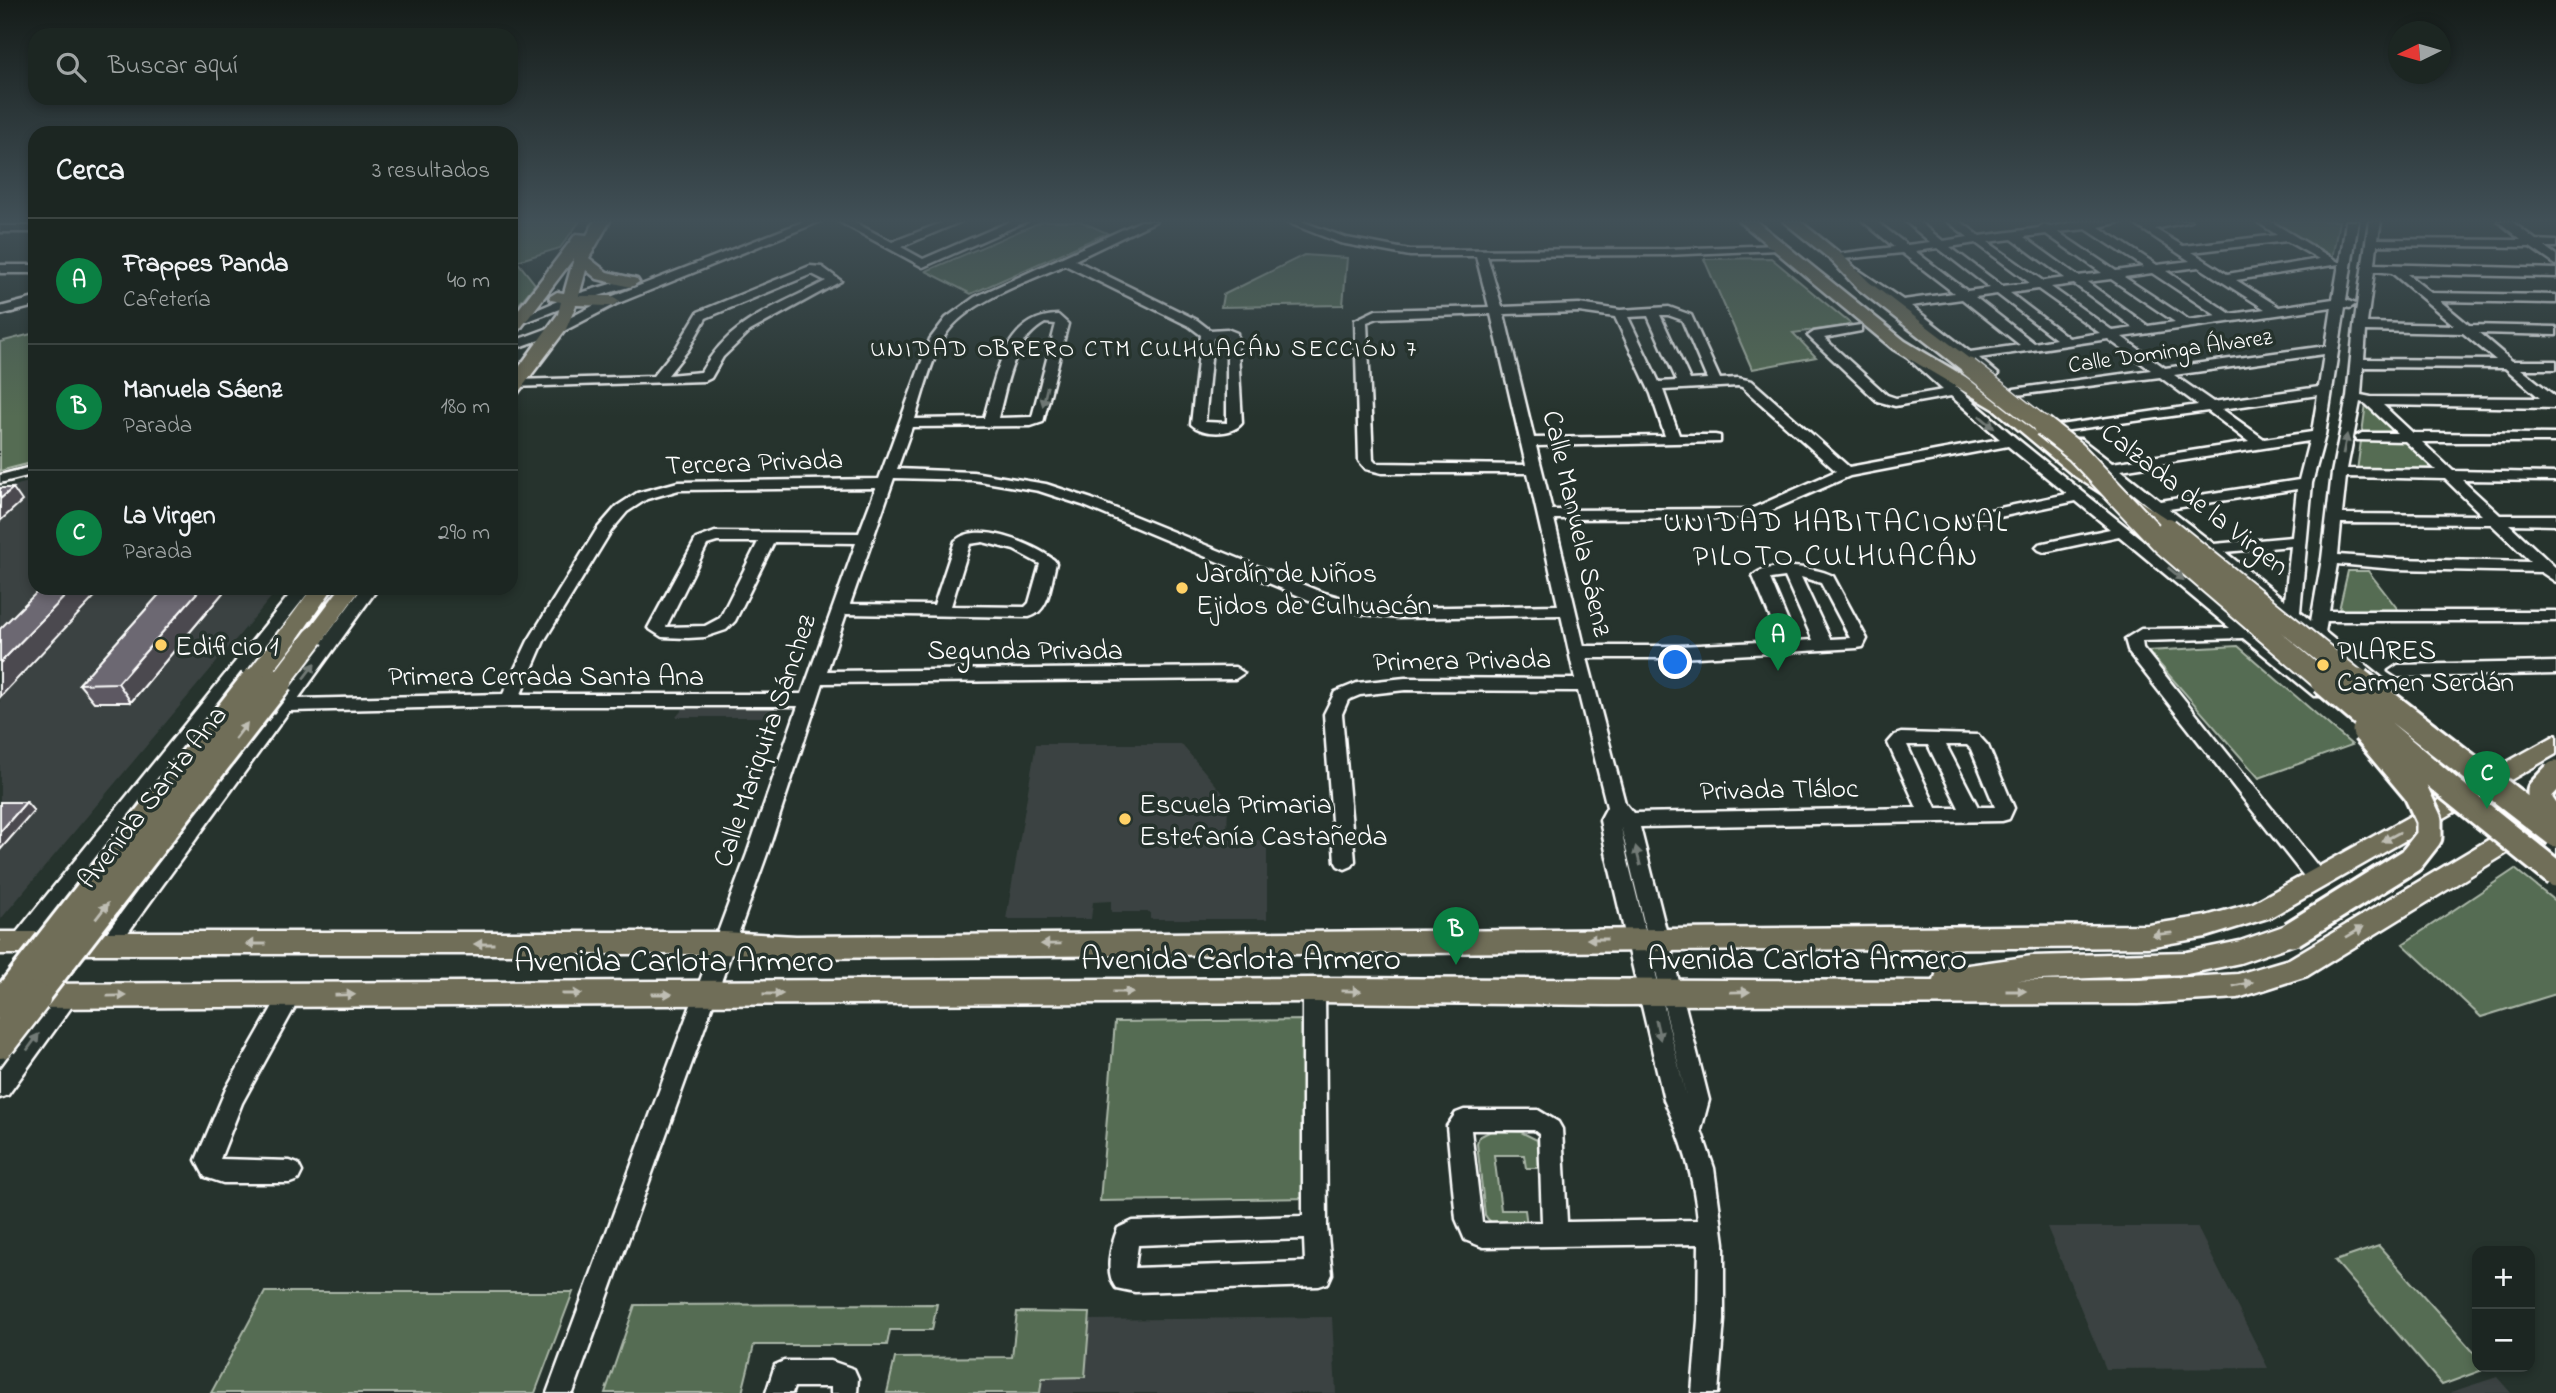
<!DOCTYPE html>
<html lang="es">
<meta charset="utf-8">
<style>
:root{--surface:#1c2622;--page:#252e2a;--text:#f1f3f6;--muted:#a0a5a5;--line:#3a4340;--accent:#0b8043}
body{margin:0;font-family:"Indie Flower",sans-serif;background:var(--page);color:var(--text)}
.controls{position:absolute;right:21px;bottom:21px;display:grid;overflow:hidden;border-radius:14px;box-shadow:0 4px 10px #0003}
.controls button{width:63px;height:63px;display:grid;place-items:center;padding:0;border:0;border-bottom:2px solid var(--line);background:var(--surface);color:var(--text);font:35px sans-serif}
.compass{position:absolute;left:2388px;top:21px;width:63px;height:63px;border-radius:50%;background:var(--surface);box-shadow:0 4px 10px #0003;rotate:265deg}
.you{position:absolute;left:1676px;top:663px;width:24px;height:24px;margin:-18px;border:5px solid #fff;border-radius:50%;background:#1a73e8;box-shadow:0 0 0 10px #1a73e833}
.badge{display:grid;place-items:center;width:46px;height:46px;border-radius:50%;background:var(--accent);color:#fff;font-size:23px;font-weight:700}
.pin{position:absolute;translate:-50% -58px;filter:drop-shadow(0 2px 4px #0008)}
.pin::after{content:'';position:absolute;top:37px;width:24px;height:21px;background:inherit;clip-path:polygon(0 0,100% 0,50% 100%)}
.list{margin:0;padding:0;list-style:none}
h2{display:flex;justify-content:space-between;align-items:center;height:91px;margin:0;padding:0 28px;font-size:30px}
h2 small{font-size:23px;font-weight:400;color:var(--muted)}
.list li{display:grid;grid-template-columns:46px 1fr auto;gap:21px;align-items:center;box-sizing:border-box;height:126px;padding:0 28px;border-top:2px solid var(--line)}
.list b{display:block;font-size:26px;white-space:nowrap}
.list p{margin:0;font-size:23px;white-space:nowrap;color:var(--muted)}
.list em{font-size:23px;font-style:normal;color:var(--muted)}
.icon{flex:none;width:38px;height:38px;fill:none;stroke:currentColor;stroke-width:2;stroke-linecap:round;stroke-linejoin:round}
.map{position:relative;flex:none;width:2556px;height:1393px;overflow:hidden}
.search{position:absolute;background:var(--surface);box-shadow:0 4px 10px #0003;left:28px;top:28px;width:490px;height:77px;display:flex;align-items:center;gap:18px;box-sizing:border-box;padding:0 24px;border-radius:21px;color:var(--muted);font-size:26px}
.panel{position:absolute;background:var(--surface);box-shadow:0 4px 10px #0003;left:28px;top:126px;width:490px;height:469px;border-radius:21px}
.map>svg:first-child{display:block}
.built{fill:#3b4342}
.green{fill:#556c52;stroke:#aab6a8;stroke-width:2}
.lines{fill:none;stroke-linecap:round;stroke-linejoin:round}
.minor-casing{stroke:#fff;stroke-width:5}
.major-casing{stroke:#fff;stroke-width:5}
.minor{fill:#26332d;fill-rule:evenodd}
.major{fill:#706e59;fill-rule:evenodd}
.major-bridge-far3-casing{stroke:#fff;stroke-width:20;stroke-linecap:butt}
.major-bridge-far2-casing{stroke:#fff;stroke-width:24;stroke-linecap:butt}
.major-bridge-far1-casing{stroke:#fff;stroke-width:31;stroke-linecap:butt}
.major-bridge-casing{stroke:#fff;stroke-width:37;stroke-linecap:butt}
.major-bridge-far3{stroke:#706e59;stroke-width:17}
.major-bridge-far2{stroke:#706e59;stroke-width:20}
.major-bridge-far1{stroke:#706e59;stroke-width:25}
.major-bridge{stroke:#706e59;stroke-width:32}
.wall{fill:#5d5962;stroke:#fff;stroke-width:2}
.shaded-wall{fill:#4c4850;stroke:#fff;stroke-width:2}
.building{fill:#6c6772;stroke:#fff;stroke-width:2}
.oneway{fill:#727a76}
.oneway2{fill:#bfbeb4}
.poi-dot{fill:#ffd166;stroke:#26332d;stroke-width:2.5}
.labels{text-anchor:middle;stroke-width:7;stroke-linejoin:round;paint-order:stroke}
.far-street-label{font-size:23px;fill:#fff;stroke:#26332d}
.far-neighbourhood-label{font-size:24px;letter-spacing:2px;fill:#fff;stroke:#26332d}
.street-label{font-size:28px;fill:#fff;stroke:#26332d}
.poi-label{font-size:28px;fill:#fff;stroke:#26332d;text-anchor:start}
.neighbourhood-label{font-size:30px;letter-spacing:2px;fill:#fff;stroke:#26332d}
.near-street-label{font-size:33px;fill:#fff;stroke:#26332d}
</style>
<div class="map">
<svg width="2556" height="1393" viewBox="0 0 2556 1393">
<rect width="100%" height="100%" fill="#26332d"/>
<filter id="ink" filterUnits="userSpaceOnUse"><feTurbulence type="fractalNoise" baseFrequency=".0143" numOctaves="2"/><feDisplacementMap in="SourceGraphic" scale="14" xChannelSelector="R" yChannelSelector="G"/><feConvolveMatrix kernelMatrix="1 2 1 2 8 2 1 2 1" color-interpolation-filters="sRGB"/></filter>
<g filter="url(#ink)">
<!-- built -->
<path class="built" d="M35,480V588H279L0,920V490Z
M683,709H774L771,717H676Z
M1036,744H1181L1228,799L1227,840H1267V919H1150V912H1111V901L1093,902L1091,919H1006Z
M2047,1227H2197L2268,1368L2106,1369Z
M1332,1317L1336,1393H1040L1042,1378L1085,1376L1090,1320Z
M2497,1377L2511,1393H2450L2451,1392Z"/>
<!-- green -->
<path class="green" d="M511,221H580L560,248L517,261L535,284L511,314Z
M1043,221H1080L1107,233L971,294L926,271Z
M2268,221H2339L2332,259Z
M1304,255L1347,258L1343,305L1221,307L1223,295Z
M1771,258L1852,325L1793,333L1816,357L1752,369L1704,259Z
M35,333V462L0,471V342Z
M2366,403L2444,473L2357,471Z
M2348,571H2368L2400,612L2338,614Z
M2238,646L2352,745L2259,778L2148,651Z
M2515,869L2556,902V994L2481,1017L2403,944Z
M1308,1020L1314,1198L1100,1201L1115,1022Z
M1491,1131L1521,1132L1537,1140L1541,1168H1526L1524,1155H1494L1501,1210H1525L1527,1225C1512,1225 1493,1230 1485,1215L1477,1143L1479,1137Z
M2379,1246L2477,1356V1367L2488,1368L2442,1385L2335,1261Z
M265,1292H573L535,1393H211Z
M937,1304L932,1330H890L887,1345H754L742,1393H605L635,1305Z
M1017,1312L1090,1313L1085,1377L1042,1378L1040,1393H887L895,1358L1012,1357Z"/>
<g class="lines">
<defs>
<path id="minor" d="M805,221H821L616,304L562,332L511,350V342L554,326L608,298Z
M838,221H852L892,242L946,221H962L901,247L923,259L1011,221H1027L923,267Z
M1141,221H1156L1075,260L1197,320L1210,330L1227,329L1237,333L1242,423C1232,436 1202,435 1191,424L1201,335L1189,326L1065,265C1029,281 959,304 942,341C930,365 923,393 915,419L984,418C996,376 1004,316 1058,315L1068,324L1043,422L1031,426L912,427L897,469L973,472L1046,484L1092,499L1321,592L1363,604L1398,608L1558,605L1528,473H1382L1366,469L1359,461L1355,320L1376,310L1489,307L1476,256H1410L1340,243L1284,221H1301L1347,238L1410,250L1665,249L1781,245V249L1777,250L1665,255L1487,256L1502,307L1579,304L1620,310L1669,307L1691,315L1720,379L1738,378L1752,381L1849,467L2000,439L1951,396L1895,406L1877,401L1808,336L1814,332L1861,325V331L1824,338L1887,395L1896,398L1943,390L1901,352L1907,348L1912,349L2016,438L2326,688L2329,692L2326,696H2314L2243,638L2142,641L2143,648L2324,874L2327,879L2324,884L2317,887L2310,884L2129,653L2125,639L2141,629L2230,628L2119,536L2044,552L2039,550L2036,547L2039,544L2110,529L2076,501L1971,523L1966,521L1963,518L1966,515L2067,494L2008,446L1850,476L1754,518L1554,519L1584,646H1679L1780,641L1753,576C1769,561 1815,567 1833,576L1867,639L1863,647L1857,648L1679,658H1587L1625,803L1633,813L1917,808L1888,743L1895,735L1901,733L1978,735L1988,746L2014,808L2009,819L2002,821L1640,827L1709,1100L1701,1130L1714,1168L1724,1243V1320L1718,1393H1692L1698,1320L1699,1244L1483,1247L1465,1240L1456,1219L1447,1126L1456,1113L1464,1110H1538L1558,1122L1562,1129L1567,1222L1698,1220C1694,1177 1682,1139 1664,1100L1607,857L1600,820L1607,807L1578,691L1405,690L1360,695L1348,700L1342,714L1355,861L1352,866L1345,869L1338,866L1335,861L1324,714L1335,692L1357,683L1405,678L1575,679L1561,615L1398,618L1363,614L1309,600L1082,505L1039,491L973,480L894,478L850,604L934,605L955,541C977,520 1034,544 1054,560L1056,563C1051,581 1050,612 1029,617L846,614L827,671L1235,667L1244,673L1235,679L823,683L767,854L573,1393H547L747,854L798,706H510L289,711L116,949L109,951L102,949L99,943L362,588H378L298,699L503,694L528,641L597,529L617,506L637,493L678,482L879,479L930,339L946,318L975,297ZM1579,312L1615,317L1651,394L1665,436L1534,438L1504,314ZM1491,314L1526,465L1376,463L1373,460L1367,322L1378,318ZM1660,315H1668L1682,320L1707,379L1690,380ZM1648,316L1677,381L1659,382L1628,317ZM1045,323L1056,324L1032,417L998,418C1007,385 1012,341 1045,323ZM1213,338H1227V423L1205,422ZM1738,386L1742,387L1836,471L1751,509L1552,510L1536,446L1720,442V436L1715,435H1679L1663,390ZM876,488L859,533L715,532L696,539L648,628L662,637L688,638L705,637L726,630L735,621L774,542L856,543L802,694H521L544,641L611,531L627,512L647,499L679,490ZM717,542H758L720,618L705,626L666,627L707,545ZM983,542L1014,550L1040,564L1029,603L1025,607L951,606L970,544ZM1785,577L1813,640L1796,641L1770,579ZM1801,577L1821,583L1850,638L1830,639ZM1907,745H1928L1959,808H1936ZM1946,745H1967L1971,749L1995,807H1978ZM1621,827L1687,1100L1627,857ZM1471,1130H1534L1539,1134L1542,1222L1482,1223Z
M1863,221H1876L1907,245L1930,242L1905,221H1918L1943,241L1968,237L1947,221H1960L1980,236L2039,228L2044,225L2050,227L2080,221H2125L2099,227L2157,265L2190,261L2130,221H2191L2155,229L2183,246L2277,235L2256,221H2270L2340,263L2346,221H2358L2346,300L2356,304L2350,308L2345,307L2325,435L2312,483L2300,612L2311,621L2322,559L2332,473L2347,397L2354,327L2369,221H2381L2378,239L2521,240L2498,221H2511L2536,240L2556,241V247H2545L2556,255V265L2530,247L2377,245L2375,264L2556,269V277L2407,274L2431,293L2556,295V303L2440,301L2469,325L2556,327V335L2479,333L2512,361H2556V369H2521L2556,397V408L2383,405L2413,433L2556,434V442H2422L2453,471L2556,473V481L2462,480L2500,515H2556V525L2509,524L2556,568V582L2541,572L2395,569L2337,564L2329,611H2556V621H2327L2325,632L2389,684L2380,690L2374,688L2294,624L2285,623L2283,615L2069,442L2071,439H2081L2112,463L2249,442L2208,411L2055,432V426L2060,425L2198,405L2160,377L2009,396L2007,393L2014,389L2151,370L2108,339L1979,358L1998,374L1996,377H1986L1869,286L1847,272L1857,269L1903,300L1954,293L1902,253L1833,260V256L1837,254L1894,247ZM2086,229L2144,267L2116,271L2058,232ZM2046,234L2102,273L2078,276L2024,237ZM2012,239L2065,278L2043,281L1988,242ZM2287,241L2319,259L2227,274L2192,252ZM1976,243L2030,283L2002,286L1950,247ZM1938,248L1990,288L1967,291L1915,251ZM2339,264L2333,299L2279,307L2236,280ZM2199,267L2265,309L2231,314L2166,271ZM2374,271L2392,273L2454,325L2367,323ZM2152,273L2217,316L2189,320L2124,277ZM2111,279L2175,322L2148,326L2087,282ZM2074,284L2134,328L2113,331L2051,287ZM2038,289L2100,333L2069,338L2010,293ZM1997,294L2056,339L2034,343L1975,297ZM1962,299L2020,345L1970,352L1911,306ZM2332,307L2326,346L2165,368L2122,337ZM2366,331L2463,333L2496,360L2364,359ZM2324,354L2319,387L2213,402L2174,375ZM2363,367L2505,368L2540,398L2371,397L2361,395ZM2318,395L2312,432L2264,439L2222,409ZM2360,402L2366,404L2397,433H2362L2355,437L2357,440L2405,441L2436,470L2347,469ZM2309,441L2299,480L2160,501L2121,470ZM2346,477L2445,479L2482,515L2342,514ZM2297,489L2292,537L2214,544L2169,509ZM2341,523L2491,524L2531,562L2395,559L2338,555ZM2291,546L2285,600L2225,552Z
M0,226H35V232H0Z
M0,265H35V273H0Z
M810,266L822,267L841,281L750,331L723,357L711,378L705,381L511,387V381L515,380L653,376L676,348L698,312ZM812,274L826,281C775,308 731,319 701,372L668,375L688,350L706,318Z
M631,278L635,279V285L575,303L523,323L519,324L513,320L567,297Z
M35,298V306L0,315V307Z
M35,466V474L0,483V475Z
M295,588H312L27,949L20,951L13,949L10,943L13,937Z
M2556,662V674L2398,677L2389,671L2398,665Z
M2524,823L2531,825L2556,845V863L2549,861L2517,835L2514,830L2517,825Z
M1314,981L1322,984L1325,990L1327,1227L1332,1274L1328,1283L1319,1286L1135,1292L1116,1288C1104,1272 1111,1245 1118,1228L1133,1221L1303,1216V990L1306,984ZM1304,1239L1305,1262L1135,1268L1138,1245Z
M67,987L75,990L78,996L75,1002L8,1095L0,1098V1070L59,990Z
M290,987L298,990L301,996L242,1103L220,1159L290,1161L298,1164L302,1172L298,1180L290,1183H223L205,1177L196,1160L226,1089L282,990Z
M784,1361H831L854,1369L858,1378L857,1393H831V1387H794L792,1393H766L775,1365Z"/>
<path id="major" d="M595,221H610L589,258L607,272L637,279L639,282L631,287L597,279L586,270L579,296H612L620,301L612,306L576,305L566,329L517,394L511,395V378L558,314L561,302L551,300L549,297L557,292L564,293L574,258L517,333L511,335V319L576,234L587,235Z
M1739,221H1756L1905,341L2006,401L2087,467L2175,524L2178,528L2175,532H2161L2073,475L1994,409L1893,349Z
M1783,221H1800L1842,255L1869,282L1975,363L1978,367L1975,371H1963L1857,288L1832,261Z
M312,588H333L296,641H280L277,636Z
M340,588H361L322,642H306L303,637Z
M2556,735V754L2271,917L2206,937L2148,947L796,958L724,954H0V932H724L796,936L2148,925L2206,916L2253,903Z
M2556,803V823L2307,976L2238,998L2139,1004L1608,1005L1314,1002L21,1008L11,1004L7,996L11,988L21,984L1314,978L1934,981L1937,971L1947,968L2032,956L2187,952L2240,941L2292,923L2301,926L2305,934L2301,942L2240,963L2187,974L2016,981L2139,980L2238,974L2289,959L2545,806Z"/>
</defs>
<!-- minor casing -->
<use href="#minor" class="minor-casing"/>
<!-- major casing -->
<use href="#major" class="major-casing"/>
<!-- minor -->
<use href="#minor" class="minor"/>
<!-- major -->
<use href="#major" class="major"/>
<defs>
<path id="major-bridge-far3" d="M1969,367L2045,427"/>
<path id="major-bridge-far2" d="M2043,426L2076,452L2163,544L2325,683
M2168,528L2360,683
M252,683L288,636
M279,683L314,637"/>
<path id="major-bridge-far1" d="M2323,681L2449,788L2556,874
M2358,681L2556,834
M2556,774L2540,791V802L2556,825
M2292,934L2411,860L2429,837V820L2416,792L2365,731
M3,1000L253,681
M33,1000L280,681"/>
<path id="major-bridge" d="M0,1003L4,998
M0,1042L34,998"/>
</defs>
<!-- major-bridge-far3 casing -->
<use href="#major-bridge-far3" class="major-bridge-far3-casing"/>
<!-- major-bridge-far2 casing -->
<use href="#major-bridge-far2" class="major-bridge-far2-casing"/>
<!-- major-bridge-far1 casing -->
<use href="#major-bridge-far1" class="major-bridge-far1-casing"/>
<!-- major-bridge casing -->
<use href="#major-bridge" class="major-bridge-casing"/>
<!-- major-bridge-far3 -->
<use href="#major-bridge-far3" class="major-bridge-far3"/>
<!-- major-bridge-far2 -->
<use href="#major-bridge-far2" class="major-bridge-far2"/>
<!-- major-bridge-far1 -->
<use href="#major-bridge-far1" class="major-bridge-far1"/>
<!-- major-bridge -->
<use href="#major-bridge" class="major-bridge"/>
</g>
<!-- wall -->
<path class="wall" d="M165,588H227L131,702H94L79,684Z"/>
<!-- shaded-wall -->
<path class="shaded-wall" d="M13,488L22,501L0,521V499Z
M73,588H103L0,697V663Z
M201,588H227L131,702L118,683Z
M26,802L34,811L0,850V832Z"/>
<!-- building -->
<path class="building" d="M0,488H13L0,499Z
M41,588H73L0,663V629Z
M165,588H201L118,683L79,684Z
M0,802H26L0,832Z"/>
<!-- one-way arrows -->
<defs><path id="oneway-solid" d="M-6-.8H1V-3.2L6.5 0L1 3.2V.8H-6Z" transform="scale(1.75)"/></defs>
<g class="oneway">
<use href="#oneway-solid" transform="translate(1045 396) rotate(103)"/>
<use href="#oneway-solid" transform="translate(1987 422) rotate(40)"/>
<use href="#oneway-solid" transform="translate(2345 444) rotate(-79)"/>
<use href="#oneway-solid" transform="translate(2176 574) rotate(39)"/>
<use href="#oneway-solid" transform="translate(309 671) rotate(-53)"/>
<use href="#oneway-solid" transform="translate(1638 856) rotate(-104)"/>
<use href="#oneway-solid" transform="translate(1658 1030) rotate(77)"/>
<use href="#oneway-solid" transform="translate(33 1042) rotate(-54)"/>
</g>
<g class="oneway2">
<use href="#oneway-solid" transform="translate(241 731) rotate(-52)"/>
<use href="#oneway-solid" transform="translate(2391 837) rotate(151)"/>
<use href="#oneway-solid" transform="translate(102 911) rotate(-52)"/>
<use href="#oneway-solid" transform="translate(2355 932) rotate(-31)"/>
<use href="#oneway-solid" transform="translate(2162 934) rotate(174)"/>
<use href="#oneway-solid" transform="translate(1597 939) rotate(180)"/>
<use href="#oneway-solid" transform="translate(256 944) rotate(-180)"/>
<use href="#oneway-solid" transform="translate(484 944) rotate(-180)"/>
<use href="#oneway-solid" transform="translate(1051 944) rotate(179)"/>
<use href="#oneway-solid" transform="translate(2243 984) rotate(-11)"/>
<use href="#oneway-solid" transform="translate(1351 991) rotate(1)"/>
<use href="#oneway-solid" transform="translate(2016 991)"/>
<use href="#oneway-solid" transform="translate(1123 992)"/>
<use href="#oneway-solid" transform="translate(1740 992) rotate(-1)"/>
<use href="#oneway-solid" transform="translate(572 994)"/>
<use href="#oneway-solid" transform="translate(662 994)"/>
<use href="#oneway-solid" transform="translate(773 994)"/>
<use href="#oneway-solid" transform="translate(345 995) rotate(-1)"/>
<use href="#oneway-solid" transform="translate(117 996) rotate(-1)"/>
</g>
</g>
<!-- sky -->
<linearGradient id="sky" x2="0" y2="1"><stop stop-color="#151c19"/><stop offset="0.53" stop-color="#415057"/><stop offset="1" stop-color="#415057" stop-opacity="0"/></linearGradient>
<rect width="2556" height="417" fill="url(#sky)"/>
<!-- markers -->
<g class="poi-dot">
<circle cx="1182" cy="588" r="7"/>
<circle cx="161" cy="645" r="7"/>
<circle cx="2323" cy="665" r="7"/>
<circle cx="1125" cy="819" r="7"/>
</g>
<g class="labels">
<!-- far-street labels -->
<g class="far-street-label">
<text transform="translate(2170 350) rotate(-8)" y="8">Calle Dominga Álvarez</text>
</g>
<!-- far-neighbourhood labels -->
<g class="far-neighbourhood-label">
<text x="1144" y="356">UNIDAD OBRERO CTM CULHUACÁN SECCIÓN 7</text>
</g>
<!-- street labels -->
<g class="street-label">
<text transform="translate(754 461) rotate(-2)" y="10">Tercera Privada</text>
<text transform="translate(2196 498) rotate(38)" y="10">Calzada de la Virgen</text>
<text transform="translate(1579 523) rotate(77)" y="10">Calle Manuela Sáenz</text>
<text x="1025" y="659">Segunda Privada</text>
<text transform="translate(1462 659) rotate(-1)" y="10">Primera Privada</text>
<text x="546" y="685">Primera Cerrada Santa Ana</text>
<text transform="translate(763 740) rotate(-71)" y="10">Calle Mariquita Sánchez</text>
<text transform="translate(1779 788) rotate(-1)" y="10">Privada Tláloc</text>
<text transform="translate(151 796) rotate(-52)" y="10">Avenida Santa Ana</text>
</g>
<!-- poi labels -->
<g class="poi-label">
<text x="1196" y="582">Jardín de Niños<tspan x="1196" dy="32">Ejidos de Culhuacán</tspan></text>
<text x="175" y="655">Edificio 1</text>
<text x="2337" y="659">PILARES<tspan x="2337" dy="32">Carmen Serdán</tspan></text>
<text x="1139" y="813">Escuela Primaria<tspan x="1139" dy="32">Estefanía Castañeda</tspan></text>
</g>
<!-- neighbourhood labels -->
<g class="neighbourhood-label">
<text x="1836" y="531">UNIDAD HABITACIONAL<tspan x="1836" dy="34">PILOTO CULHUACÁN</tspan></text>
</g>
<!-- near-street labels -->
<g class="near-street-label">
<text x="1241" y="969">Avenida Carlota Armero</text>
<text x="1807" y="969">Avenida Carlota Armero</text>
<text x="674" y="971">Avenida Carlota Armero</text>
</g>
</g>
</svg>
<div class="controls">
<button>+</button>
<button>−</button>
</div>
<svg class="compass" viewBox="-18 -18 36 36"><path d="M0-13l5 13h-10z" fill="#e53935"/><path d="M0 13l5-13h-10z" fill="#a0a5a5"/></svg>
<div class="you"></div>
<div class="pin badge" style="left:1778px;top:671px">A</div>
<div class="pin badge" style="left:1456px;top:965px">B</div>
<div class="pin badge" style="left:2487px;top:809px">C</div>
<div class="search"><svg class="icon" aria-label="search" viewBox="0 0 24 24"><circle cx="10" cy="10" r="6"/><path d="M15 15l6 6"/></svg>Buscar aquí</div>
<section class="panel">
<h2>Cerca<small>3 resultados</small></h2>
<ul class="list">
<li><span class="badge">A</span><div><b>Frappes Panda</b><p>Cafetería</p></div><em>40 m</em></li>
<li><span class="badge">B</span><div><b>Manuela Sáenz</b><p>Parada</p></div><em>180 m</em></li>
<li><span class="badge">C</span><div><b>La Virgen</b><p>Parada</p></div><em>290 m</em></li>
</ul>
</section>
</div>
